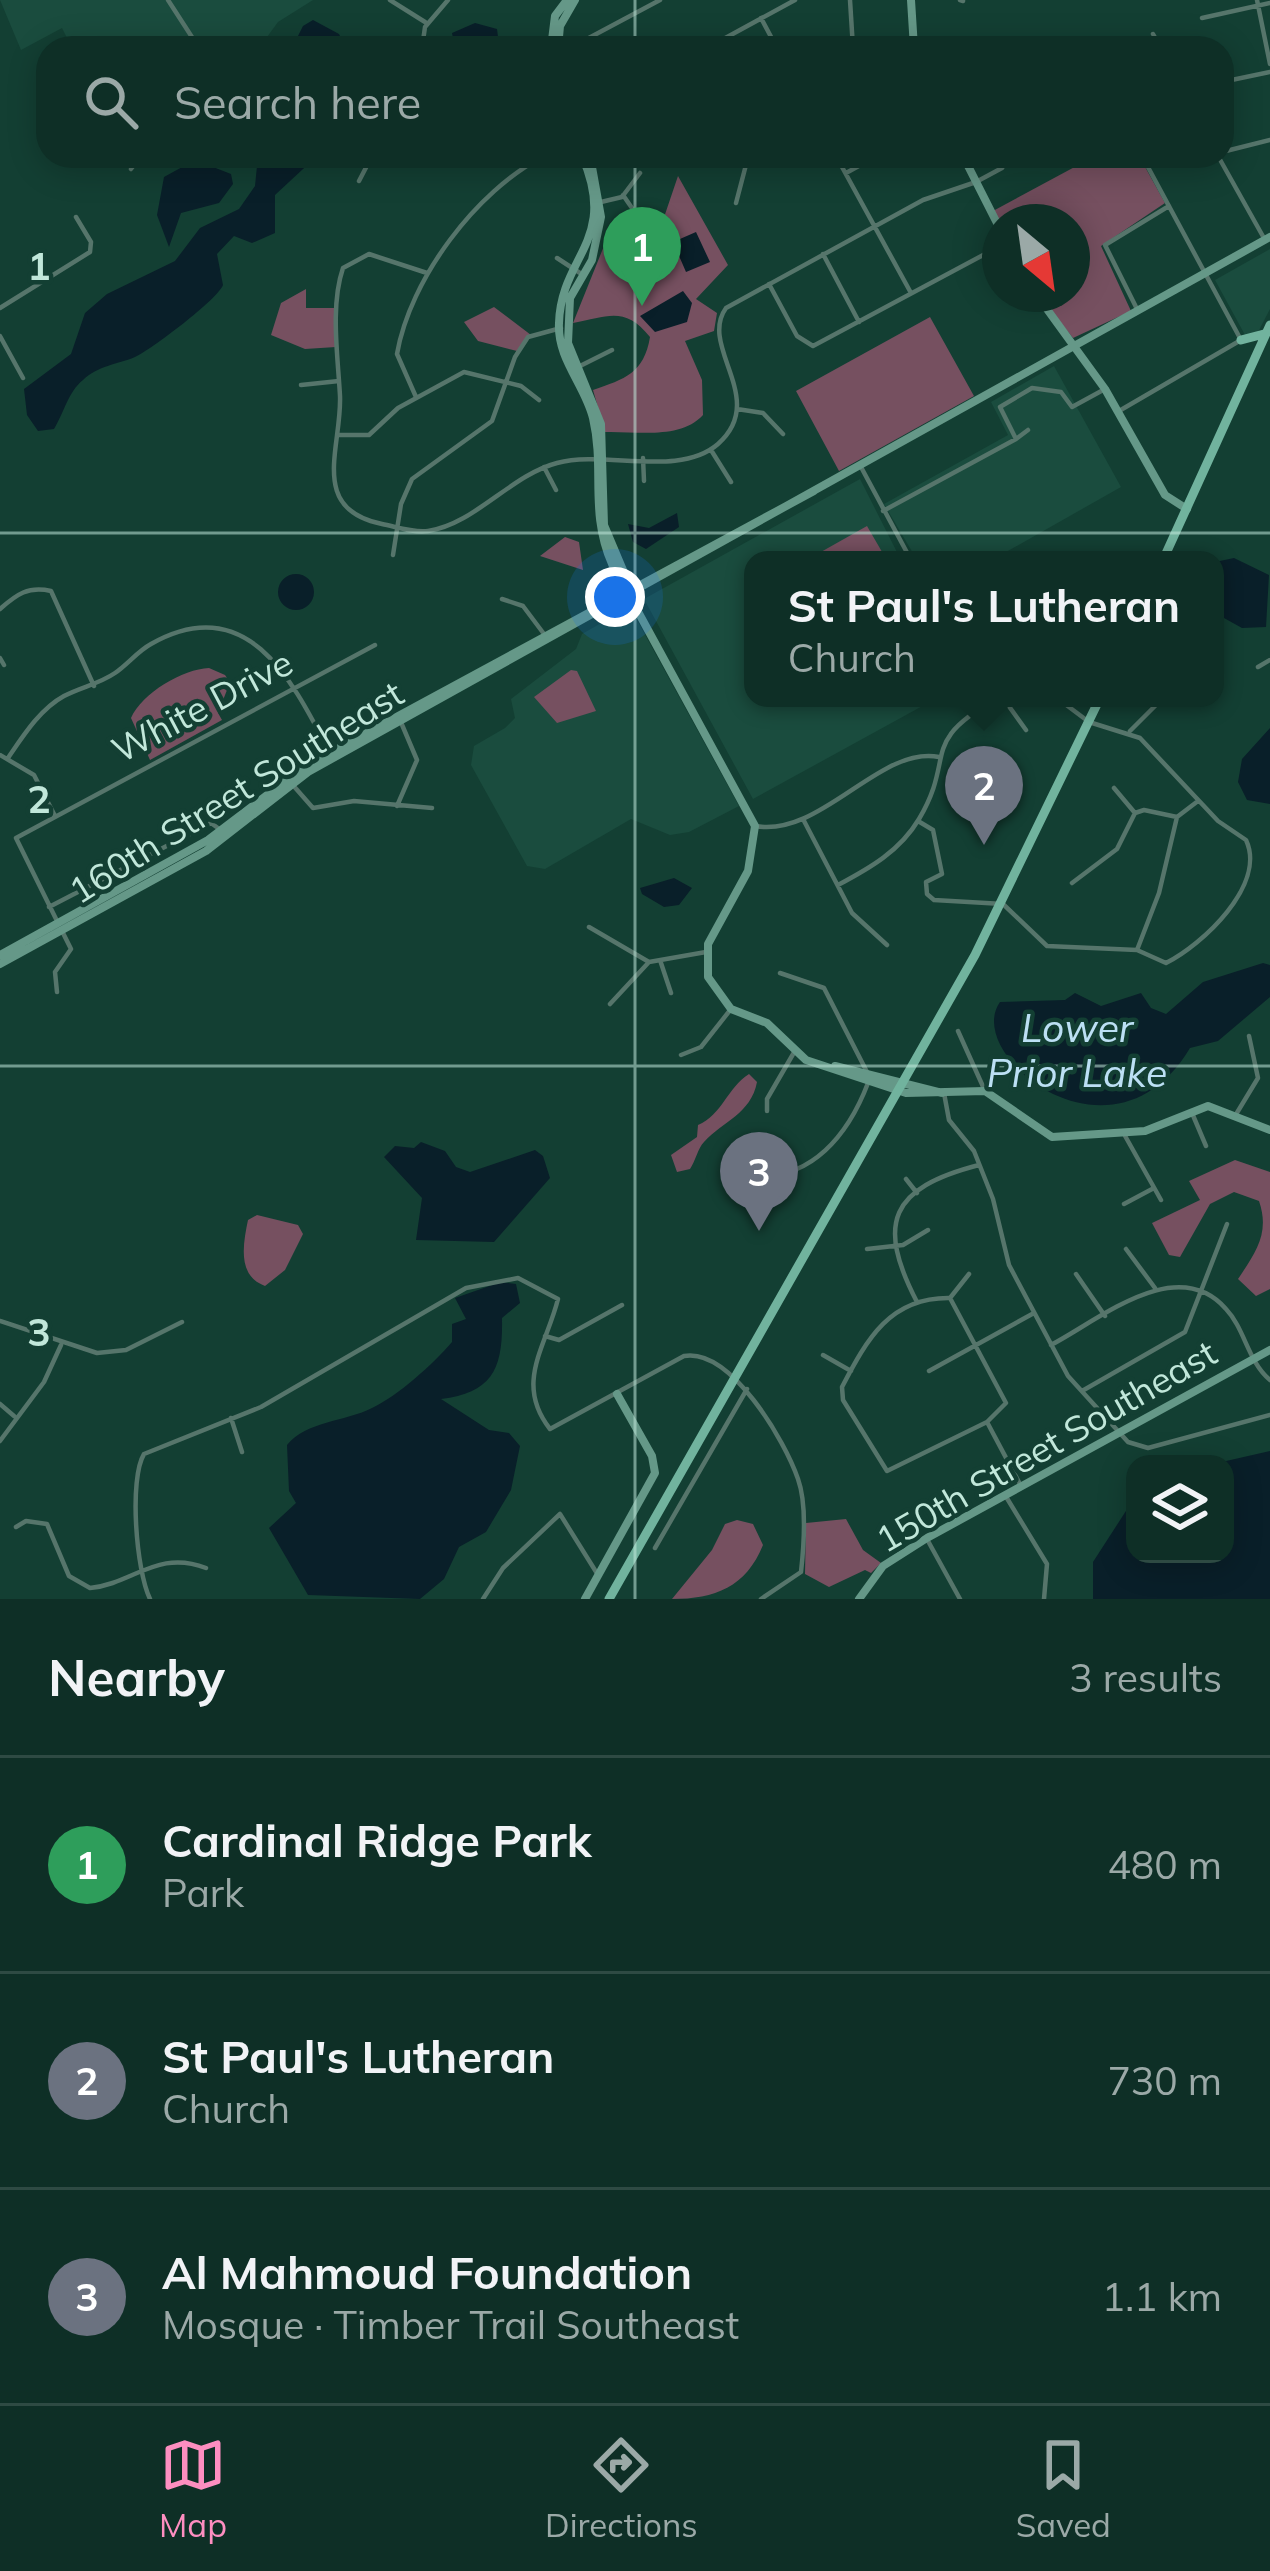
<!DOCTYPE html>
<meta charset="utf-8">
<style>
:root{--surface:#0e2f26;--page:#17372e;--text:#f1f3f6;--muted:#9ba9a7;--line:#2e4a43;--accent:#fd8ec0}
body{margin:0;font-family:Mulish,sans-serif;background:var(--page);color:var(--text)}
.controls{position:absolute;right:36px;bottom:36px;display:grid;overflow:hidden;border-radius:24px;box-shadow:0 6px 30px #0003}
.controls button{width:108px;height:108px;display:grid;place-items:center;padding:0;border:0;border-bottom:3px solid var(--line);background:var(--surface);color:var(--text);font:60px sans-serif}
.compass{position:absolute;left:982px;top:204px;width:108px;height:108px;border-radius:50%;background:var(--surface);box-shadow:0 6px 30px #0003;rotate:151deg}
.you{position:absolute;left:615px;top:597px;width:42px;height:42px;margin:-30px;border:9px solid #fff;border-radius:50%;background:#1a73e8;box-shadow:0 0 0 18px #1a73e833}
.badge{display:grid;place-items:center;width:78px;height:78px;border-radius:50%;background:var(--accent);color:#fff;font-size:39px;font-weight:700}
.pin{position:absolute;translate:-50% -99px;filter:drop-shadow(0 3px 6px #0008)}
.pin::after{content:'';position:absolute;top:63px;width:42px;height:36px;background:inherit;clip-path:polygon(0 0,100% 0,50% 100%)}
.popup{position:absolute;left:744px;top:551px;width:480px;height:156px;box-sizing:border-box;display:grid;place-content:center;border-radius:24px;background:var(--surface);filter:drop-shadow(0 3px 9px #0005);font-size:39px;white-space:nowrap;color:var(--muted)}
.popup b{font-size:45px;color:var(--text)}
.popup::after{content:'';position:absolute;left:50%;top:100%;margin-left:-24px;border:24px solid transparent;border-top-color:var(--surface)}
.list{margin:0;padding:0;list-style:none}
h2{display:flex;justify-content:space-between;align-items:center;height:156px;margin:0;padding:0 48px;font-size:51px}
h2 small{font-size:39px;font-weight:400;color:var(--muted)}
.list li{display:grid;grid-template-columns:78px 1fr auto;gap:36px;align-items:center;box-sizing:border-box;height:216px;padding:0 48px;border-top:3px solid var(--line)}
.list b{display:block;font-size:45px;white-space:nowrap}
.list p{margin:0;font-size:39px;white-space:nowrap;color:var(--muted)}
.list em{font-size:39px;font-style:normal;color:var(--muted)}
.icon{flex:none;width:66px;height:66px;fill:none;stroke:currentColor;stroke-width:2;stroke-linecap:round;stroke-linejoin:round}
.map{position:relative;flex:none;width:1270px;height:1599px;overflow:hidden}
.search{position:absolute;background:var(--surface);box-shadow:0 6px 30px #0003;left:36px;right:36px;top:36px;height:132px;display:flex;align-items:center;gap:30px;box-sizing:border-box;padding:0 42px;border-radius:36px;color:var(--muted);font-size:45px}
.sheet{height:804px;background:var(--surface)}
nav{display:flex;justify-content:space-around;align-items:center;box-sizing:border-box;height:168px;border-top:3px solid var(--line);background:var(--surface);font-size:33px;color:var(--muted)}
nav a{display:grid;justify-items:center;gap:6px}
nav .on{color:var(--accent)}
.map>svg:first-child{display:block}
.built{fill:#1a4c3e}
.green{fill:#765060}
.water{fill:#091f29}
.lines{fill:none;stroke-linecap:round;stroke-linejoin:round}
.street{stroke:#56756b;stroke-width:4.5}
.secondary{stroke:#659888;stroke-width:8}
.primary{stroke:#71b39e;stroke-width:9}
.grid{fill:none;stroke:#c1e7da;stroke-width:3;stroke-opacity:0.55}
.labels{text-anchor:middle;stroke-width:9;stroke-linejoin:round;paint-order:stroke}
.street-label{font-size:36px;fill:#c1e7da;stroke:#133f33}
.water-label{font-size:39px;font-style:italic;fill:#bce0f4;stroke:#133f33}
.grid-label{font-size:39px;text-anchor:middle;font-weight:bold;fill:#c1e7da;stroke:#133f33;stroke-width:9;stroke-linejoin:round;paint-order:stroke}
</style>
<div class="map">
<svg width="1270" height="1599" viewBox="0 0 1270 1599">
<rect width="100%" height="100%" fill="#133f33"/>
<!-- built -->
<path class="built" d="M0,0H313L278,22L259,48H72L62,28L21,50Z
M1270,249V309L1256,336L1245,335L1215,280Z
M1054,366L1121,487L992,560H917L884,504L1008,435L991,402Z
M860,479L901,560H753V698H937L753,799L644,599Z
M626,609L632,611L739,806L689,832L670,835L631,819L545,869L527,866L471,765L474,746L505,728L515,718L511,699L576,649L582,634Z"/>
<!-- green -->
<path class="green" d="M1095,156H1139L1165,203L1101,246L1131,311L1073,338L1038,294H1072V222H1000L993,211Z
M678,176L728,265L696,299L717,313L714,331L685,341L702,380L703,415C680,440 637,431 605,432L593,390C625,379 644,373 650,337C625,306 609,316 573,323L608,236L627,243L658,235Z
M306,289V308H337L336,347L305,349L271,335L281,303Z
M494,307L531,335L517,351L478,341L464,322Z
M930,317L974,396L839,471L796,391Z
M867,526L885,557L814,560L812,557Z
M565,537L579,542L583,570L540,556Z
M209,668L225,675L234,688L227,690L218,713L222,720L150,760L131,718C142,693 183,669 209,668Z
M571,670L577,671L596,711L557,723L534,697Z
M749,1074L757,1082C751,1114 723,1121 704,1142C698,1148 695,1162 690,1169L677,1172L671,1155L697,1137L698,1125C722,1115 727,1088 749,1074Z
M1235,1160L1270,1172V1289L1256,1296L1238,1279C1256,1252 1270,1233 1259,1201L1234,1192L1210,1204L1180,1257L1169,1255L1152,1223L1200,1200L1189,1181Z
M257,1215L298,1225L303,1234L285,1270L265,1286C237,1276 243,1244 248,1220Z
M846,1519L863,1550L881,1563L871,1573L865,1570L829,1587L805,1574L806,1523Z
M737,1520L753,1524L763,1545C746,1587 715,1599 672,1599L712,1550L725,1524Z"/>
<!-- water -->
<path class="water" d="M313,20L339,34L346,48H292L303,26Z
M475,23L497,29L499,45L455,48L452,33Z
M258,156H317L275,195V233L252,243L234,236L217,254L223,285C218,299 151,350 135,357C116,365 99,365 83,380C68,392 64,413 54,429L38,431L27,415L24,389L71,354L85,313L107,294L175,261L200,228L239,209L255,186Z
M195,160L231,174L233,184L219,203L181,213L169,247L157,215L164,177Z
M696,232L710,262L686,272L673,242Z
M683,291L692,303L687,322L655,332L640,316Z
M677,513L679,527L646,549L633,542L628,524L649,528Z
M1234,558L1269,575L1266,627L1242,628L1215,613V562Z
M278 592a18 18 0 1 1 36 0a18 18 0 1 1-36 0Z
M1270,728V804L1247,800L1238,782L1242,759Z
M674,878L692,888L679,905L664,907L642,894L640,888Z
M1263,963L1270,965V997L1218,1041L1190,1048C1113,1177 962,1055 1000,1002L1065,1000L1075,993L1101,1006L1141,993L1151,1008L1166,1014L1203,982Z
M421,1142L445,1151L456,1167L470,1172L535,1150L543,1156L550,1178L494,1242L416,1240L422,1198L384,1157L395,1146L414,1148Z
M501,1282L516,1284L520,1303L502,1318C503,1369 493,1392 441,1399L489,1430L509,1433L520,1446L511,1490L486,1532L459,1547L444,1579L420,1599L308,1595L269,1528L296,1503L289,1491L287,1445C307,1421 344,1422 372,1408C398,1396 433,1364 452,1342V1324L466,1319L455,1298Z
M1270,1451V1599H1093V1562L1135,1497V1554H1225V1464H1213Z"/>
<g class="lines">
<!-- street -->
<path class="street" d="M168,0L199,48
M390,0L425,22
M850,0L853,48
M960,0L963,1
M1257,0L1270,64
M761,18L777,48
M1202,18L1270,3
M1153,34L1161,48
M422,48L425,27L448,0
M570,48L660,0
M707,48L795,0
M1222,82L1270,72
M1222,152L1270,140
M836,156L911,293
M1218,156L1265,240
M131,169L141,156
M846,173L877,156
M359,181L372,156
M623,195L634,211
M601,202L622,197L640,173
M736,203L747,161L755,156
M823,254L859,322
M557,258L583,275
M427,273L369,254L343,268C330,306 338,357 340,396C342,447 308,509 382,524C397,527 413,533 428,531C475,524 511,475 557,463C605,450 679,478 718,444C769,399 698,347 726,308L923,200L976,182L1002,168L1010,156
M769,284L797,336L813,346L1000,246
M0,308L90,252L91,242L76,217
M1138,311L1105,245L1169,206
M0,336L23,378
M576,368L612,350
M301,385L339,381
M416,397L397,354C410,279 476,191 544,156
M737,409L763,413L783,434
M1119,411L1241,340L1142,156
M337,435H369L398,408L464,372L521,386L539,400
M1016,439L1028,430
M711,450L731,482
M643,458L644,481
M544,467L556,490
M861,467L911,560
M883,511L1016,439L1000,407L1032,388L1061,392L1072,407L1105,389
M393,555L401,504L412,479L492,421L515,357L528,337L561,328
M502,599L523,606L544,634
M0,609C17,594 28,586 51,591L94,686
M0,658L4,665
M1258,667L1270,660
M1003,698L1026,730
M1130,731L1163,698
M0,755L34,775L55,816
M8,758C23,736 40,709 64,696C81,687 99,684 115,673C128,664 138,651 151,644C248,589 293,682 330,753
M291,783L313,808L354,801L432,808
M1114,788L1135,813
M397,806L417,760L400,720
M803,819L852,913L887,945
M918,821L933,830L942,874L926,882L927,894L934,900L1003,904L1047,946L1137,950L1166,963C1202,945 1267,885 1246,840L1218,821L1140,738L1089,722L1057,698
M755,826C821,838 880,745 939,757
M1072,883L1117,849L1135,813L1144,810L1177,817
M838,885C870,868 900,851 919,819C957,755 917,743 998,698
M49,907L211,823L222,831
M58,923L16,838L375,645
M589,927L649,962L706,952
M1137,950L1159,893L1177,817L1198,801
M661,963L671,993
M780,973L824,988L867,1072
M57,992L55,972L71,949L63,933
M610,1004L649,962
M958,1031L985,1091
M681,1055L701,1047L731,1009
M944,1093L949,1120L974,1151L993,1199L1009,1265L1068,1376L1128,1442L1148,1448L1270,1415
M767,1111V1099L796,1049
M1192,1113L1206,1146
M1235,1116L1258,1078L1249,1036
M1124,1134L1161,1200
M906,1179L917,1193
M1124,1204L1154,1188
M757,1205L752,1174C811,1183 849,1133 868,1083
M867,1249L903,1245L928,1230
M1126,1249L1155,1288
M1076,1274L1105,1316
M950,1298L1006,1403L987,1422L887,1471L843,1400L842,1387C867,1339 890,1297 950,1298Z
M950,1298L969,1274
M917,1302C876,1223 890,1188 979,1165
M0,1321L97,1353L126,1350L182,1322
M545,1336L559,1340L622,1305
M1051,1345C1099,1320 1177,1253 1226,1309C1245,1329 1248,1362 1270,1380
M823,1355L851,1371
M929,1371L1034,1313
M1082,1391L1185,1332L1227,1224
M0,1404L14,1416
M231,1418L242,1452
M987,1422L1021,1486
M0,1441L44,1382L61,1345
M1005,1495L1047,1564L1044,1599
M16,1527L26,1521L47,1524L69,1576L90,1588C133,1584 157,1549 206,1568
M928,1541L960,1599
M655,1548L747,1389
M150,1599C136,1570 129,1479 144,1454L261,1407L466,1288L518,1278L558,1299C546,1347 514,1383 550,1429L684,1356C731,1348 785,1441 798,1479C807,1504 804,1545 801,1572L761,1599
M483,1599L503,1568L560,1514L598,1575"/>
<!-- secondary -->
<path class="secondary" d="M911,0L914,48
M551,48L555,16L567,0
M558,48L560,26L575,0
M582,156C619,241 561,255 559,323C557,359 585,385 593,418C605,470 589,511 612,564L755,826L748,871L708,944V977L731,1009L767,1023L806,1060L906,1093L985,1091L1052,1137L1145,1131L1208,1106L1270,1130
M590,156L601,217L592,260L570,298L568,343L601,424L604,525L631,589
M963,156L1000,229
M1036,294L1105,389L1165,495L1187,509
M0,955L208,840L304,767L814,491
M0,964L206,851L308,772L1270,237
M835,1066L942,1093
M585,1599L655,1473L652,1456L617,1394
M859,1599L883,1566L927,1538L1270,1350"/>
<!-- primary -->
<path class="primary" d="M1241,340L1264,334
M1163,560L1270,325
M609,1599L975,955L1100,698"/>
</g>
<!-- grid -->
<path class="grid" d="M635,0V48M635,156V1599M0,533H1270M0,1066H1270"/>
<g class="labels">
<!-- street labels -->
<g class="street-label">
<text transform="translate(202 706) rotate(-28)" y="13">White Drive</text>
<text transform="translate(236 792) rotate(-32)" y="13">160th Street Southeast</text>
<text transform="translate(1046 1446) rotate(-30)" y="13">150th Street Southeast</text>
</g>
<!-- water labels -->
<g class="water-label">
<text x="1077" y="1042">Lower<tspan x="1077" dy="45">Prior Lake</tspan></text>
</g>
</g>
<g class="grid-label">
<text x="39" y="280">1</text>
<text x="39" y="813">2</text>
<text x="39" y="1346">3</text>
</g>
</svg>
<div class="controls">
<button><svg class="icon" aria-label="layers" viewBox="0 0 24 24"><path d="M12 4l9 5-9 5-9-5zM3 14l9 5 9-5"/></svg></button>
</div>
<svg class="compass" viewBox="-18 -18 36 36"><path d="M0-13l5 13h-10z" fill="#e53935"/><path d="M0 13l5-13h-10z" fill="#9ba9a7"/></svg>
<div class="you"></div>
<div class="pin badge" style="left:642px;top:306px;background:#2e9e5b">1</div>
<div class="pin badge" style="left:984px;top:845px;background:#6b7280">2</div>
<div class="popup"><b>St Paul's Lutheran</b>Church</div>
<div class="pin badge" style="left:759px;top:1231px;background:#6b7280">3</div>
<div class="search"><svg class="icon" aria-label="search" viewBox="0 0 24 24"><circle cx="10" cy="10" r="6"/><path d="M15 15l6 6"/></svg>Search here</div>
</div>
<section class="sheet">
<h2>Nearby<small>3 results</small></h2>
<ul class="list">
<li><span class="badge" style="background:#2e9e5b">1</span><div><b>Cardinal Ridge Park</b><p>Park</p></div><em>480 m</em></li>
<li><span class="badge" style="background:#6b7280">2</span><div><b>St Paul's Lutheran</b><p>Church</p></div><em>730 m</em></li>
<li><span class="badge" style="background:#6b7280">3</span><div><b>Al Mahmoud Foundation</b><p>Mosque · Timber Trail Southeast</p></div><em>1.1 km</em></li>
</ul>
</section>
<nav>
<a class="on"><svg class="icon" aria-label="map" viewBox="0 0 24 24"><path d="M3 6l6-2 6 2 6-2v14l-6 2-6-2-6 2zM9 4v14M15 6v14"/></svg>Map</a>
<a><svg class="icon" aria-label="directions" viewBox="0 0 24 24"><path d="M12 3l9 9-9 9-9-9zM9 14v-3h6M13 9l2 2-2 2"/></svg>Directions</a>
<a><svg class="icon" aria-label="saved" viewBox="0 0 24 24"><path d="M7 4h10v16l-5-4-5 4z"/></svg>Saved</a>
</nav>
